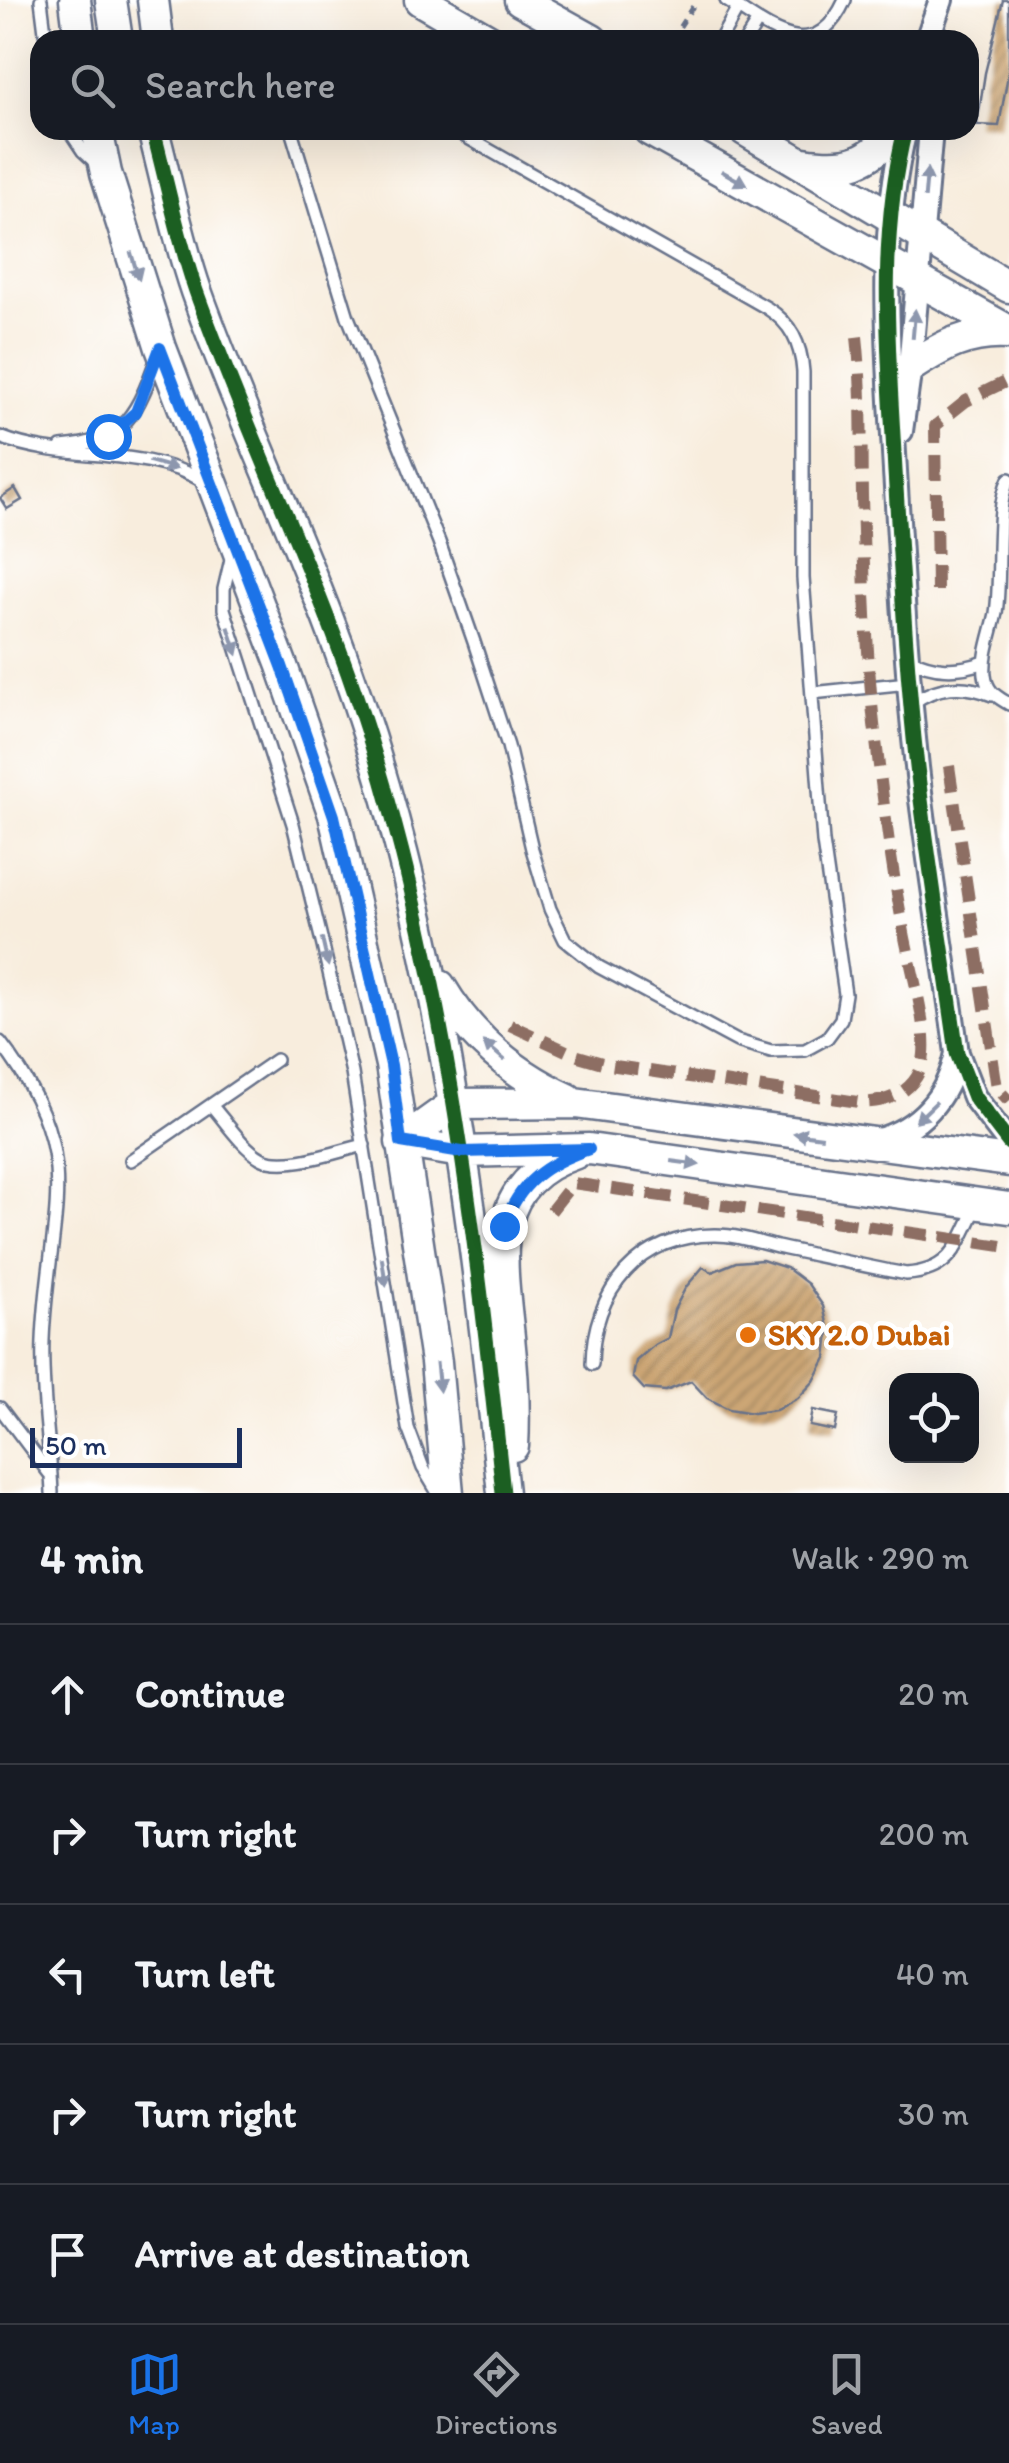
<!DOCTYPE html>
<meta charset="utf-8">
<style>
:root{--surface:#171b24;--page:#242831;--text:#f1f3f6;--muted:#9ea1a6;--line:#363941;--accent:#1a73e8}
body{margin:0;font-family:Itim,sans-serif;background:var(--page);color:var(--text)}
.controls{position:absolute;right:30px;bottom:30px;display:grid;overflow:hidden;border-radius:20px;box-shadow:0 10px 40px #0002}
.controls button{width:90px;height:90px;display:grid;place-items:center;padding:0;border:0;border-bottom:2px solid var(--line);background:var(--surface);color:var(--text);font:50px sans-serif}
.scale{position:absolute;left:30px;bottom:25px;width:212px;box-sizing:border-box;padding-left:10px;border:5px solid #1b2f5e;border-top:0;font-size:28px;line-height:35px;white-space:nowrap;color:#1b2f5e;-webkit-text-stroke:8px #fff;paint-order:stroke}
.stop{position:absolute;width:30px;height:30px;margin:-22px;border:8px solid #1a73e8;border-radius:50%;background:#fff}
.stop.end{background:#1a73e8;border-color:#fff;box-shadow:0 2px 10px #0008}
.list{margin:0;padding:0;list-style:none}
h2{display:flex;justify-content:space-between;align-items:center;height:130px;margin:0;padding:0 40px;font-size:42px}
h2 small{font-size:32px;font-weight:400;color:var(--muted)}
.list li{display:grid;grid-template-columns:65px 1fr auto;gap:30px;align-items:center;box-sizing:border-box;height:140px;padding:0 40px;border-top:2px solid var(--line)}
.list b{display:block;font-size:38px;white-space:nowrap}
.list em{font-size:32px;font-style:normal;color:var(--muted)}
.icon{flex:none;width:55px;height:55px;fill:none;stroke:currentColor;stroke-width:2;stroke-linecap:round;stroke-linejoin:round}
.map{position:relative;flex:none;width:1009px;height:1493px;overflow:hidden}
.search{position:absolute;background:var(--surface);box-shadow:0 10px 40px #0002;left:30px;right:30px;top:30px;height:110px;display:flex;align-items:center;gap:25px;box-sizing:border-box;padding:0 35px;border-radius:30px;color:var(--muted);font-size:38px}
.sheet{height:830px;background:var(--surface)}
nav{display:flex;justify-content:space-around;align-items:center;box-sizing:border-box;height:140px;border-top:2px solid var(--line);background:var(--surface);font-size:28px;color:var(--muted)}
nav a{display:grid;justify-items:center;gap:5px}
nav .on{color:var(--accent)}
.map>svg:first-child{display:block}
.building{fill:url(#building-hatch)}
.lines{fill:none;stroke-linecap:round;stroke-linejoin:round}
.service-casing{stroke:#68728a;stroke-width:16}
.minor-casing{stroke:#68728a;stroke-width:28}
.tertiary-casing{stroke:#68728a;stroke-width:35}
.path{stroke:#68728a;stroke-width:5;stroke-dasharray:8 8;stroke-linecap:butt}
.service{stroke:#fff;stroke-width:11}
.minor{stroke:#fff;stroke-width:22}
.tertiary{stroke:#fff;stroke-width:30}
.quiet{stroke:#8d6e63;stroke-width:12;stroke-dasharray:25 12;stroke-linecap:butt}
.cycleway-casing{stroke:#fff;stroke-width:21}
.cycleway{stroke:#1b5e20;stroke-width:15}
.oneway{fill:#8d97ae}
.route{stroke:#1a73e8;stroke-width:12}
.food-dot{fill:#e8710a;stroke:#fff;stroke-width:4}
.labels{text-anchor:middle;stroke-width:9;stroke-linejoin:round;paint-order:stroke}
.food-label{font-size:30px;font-weight:bold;fill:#c56008;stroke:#fff;text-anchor:start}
</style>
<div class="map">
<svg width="1009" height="1493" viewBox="0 0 1009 1493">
<defs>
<pattern id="building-hatch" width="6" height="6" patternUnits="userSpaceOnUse" patternTransform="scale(2.5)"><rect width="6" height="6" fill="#cca675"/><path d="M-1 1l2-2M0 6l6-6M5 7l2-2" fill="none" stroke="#a58863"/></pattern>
</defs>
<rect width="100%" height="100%" fill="#fff"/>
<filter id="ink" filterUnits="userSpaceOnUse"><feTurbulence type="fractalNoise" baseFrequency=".01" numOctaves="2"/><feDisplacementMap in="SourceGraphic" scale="20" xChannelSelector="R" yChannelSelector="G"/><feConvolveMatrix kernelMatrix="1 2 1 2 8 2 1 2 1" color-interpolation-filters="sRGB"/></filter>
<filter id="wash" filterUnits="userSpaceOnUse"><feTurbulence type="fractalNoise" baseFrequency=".0048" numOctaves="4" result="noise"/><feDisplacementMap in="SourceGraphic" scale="40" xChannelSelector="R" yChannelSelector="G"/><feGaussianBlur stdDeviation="2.25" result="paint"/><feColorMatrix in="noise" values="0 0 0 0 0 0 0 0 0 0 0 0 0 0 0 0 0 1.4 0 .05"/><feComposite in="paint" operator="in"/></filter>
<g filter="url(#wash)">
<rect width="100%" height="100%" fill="#f8eddd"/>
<g id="blocks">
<!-- building -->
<path class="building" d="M1003,0H1009V69L999,126L977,125L985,73Z
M15,488L22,500L7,509L0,498Z
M762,1260L787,1268L808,1284L823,1306L829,1331L826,1358L814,1381L798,1398L776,1410L753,1413L729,1409L707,1398L691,1381L666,1391L644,1389L633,1377L636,1361L653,1346L668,1338L674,1310L686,1287L703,1267L712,1272L736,1262Z
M813,1410L838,1415L835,1431L810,1426Z"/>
</g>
</g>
<g filter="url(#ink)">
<use href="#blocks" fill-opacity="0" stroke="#68728a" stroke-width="2.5"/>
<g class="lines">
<defs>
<path id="service" d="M41,0L46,40
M726,0C770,28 814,68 845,0
M720,40L738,8
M746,40L758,21
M69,130L83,151L98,165
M291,130L348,317L439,542L474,642L508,746L532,849L550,909L565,940L599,967L737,1041L771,1051L805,1050L827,1038L841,1019L845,994L823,842L803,578V372C801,344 791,323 767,308L454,130
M0,437C66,463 140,445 203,481
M61,447C127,442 138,411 158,355
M1009,479C994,507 1002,576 996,613C992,633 983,655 985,675C987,692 996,696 1009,704
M232,555L224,589V609L293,824L323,946L352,1073L408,1428L423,1468L438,1493
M907,658C934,671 957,672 985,662
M812,693L908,683
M911,704C937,685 963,683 992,695
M0,1042C89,1156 48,1213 43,1340C41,1392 50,1442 52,1493
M212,1106C226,1122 242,1147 261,1158C284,1171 339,1151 364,1145
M131,1160L276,1060
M592,1364C593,1291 639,1234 716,1235C736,1235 758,1242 777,1247C820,1256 863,1266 906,1274C952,1271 958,1244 976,1208
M0,1408L49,1473"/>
<path id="minor" d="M927,40L941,0
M905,130C877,242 889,357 895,471C901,569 906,668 917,767C928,862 944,958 957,1053L974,1097L1009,1143
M901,431L910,367L931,130
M876,1141C920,1129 948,1097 957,1053"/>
<path id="tertiary" d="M75,0L80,40
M111,0L117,40
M153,0L158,40
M420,0L489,40
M520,0L592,40
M97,130L106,173L161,348L282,666L334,815L391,1065L436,1362L448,1493
M153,130C167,183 178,239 196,291C245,428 310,560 357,699C443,955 475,1225 503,1493
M649,130L1009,331
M745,130L1009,287
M804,163C849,170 867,163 898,130
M910,367C942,346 969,331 1009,334
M440,986C470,1037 515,1075 568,1099
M401,1142L454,1104L575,1103L1009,1161
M401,1142L461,1152L589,1149L1009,1208
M513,1446C515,1410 513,1374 509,1337C501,1260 485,1184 576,1153"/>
</defs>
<!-- service casing -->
<use href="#service" class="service-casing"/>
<!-- minor casing -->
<use href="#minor" class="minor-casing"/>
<!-- tertiary casing -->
<use href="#tertiary" class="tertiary-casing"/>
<!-- path -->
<path class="path" d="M671,40L697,0"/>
<!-- service -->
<use href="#service" class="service"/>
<!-- minor -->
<use href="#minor" class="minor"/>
<!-- tertiary -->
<use href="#tertiary" class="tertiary"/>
<!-- quiet -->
<path class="quiet" d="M937,591L935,426L966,401L1009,380
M949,766L997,1088L1009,1101
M510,1025L575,1055L609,1065L858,1102C889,1105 921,1089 924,1054C927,1020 909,963 903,927C890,860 882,791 874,724C866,648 864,571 862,496C861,440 863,384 856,328
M551,1211L573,1183L1009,1247"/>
<defs>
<path id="cycleway" d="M153,130C167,183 178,239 196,291C245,428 310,560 357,699C443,955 475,1225 503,1493
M905,130C877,242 889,357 895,471C901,569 906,668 917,767C928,862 944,958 957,1053L974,1097L1009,1143"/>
</defs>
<!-- cycleway casing -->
<use href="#cycleway" class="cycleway-casing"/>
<!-- cycleway -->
<use href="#cycleway" class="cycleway"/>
</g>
<!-- one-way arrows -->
<defs><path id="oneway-solid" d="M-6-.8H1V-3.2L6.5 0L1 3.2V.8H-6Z" transform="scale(2.5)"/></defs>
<g class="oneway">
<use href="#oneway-solid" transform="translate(734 178) rotate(29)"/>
<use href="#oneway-solid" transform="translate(926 183) rotate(-85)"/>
<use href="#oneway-solid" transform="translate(135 266) rotate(73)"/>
<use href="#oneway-solid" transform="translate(914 324) rotate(-85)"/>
<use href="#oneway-solid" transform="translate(163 465) rotate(16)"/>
<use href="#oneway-solid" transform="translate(233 641) rotate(72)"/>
<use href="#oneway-solid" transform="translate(325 952) rotate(77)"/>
<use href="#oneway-solid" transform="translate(494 1051) rotate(-139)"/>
<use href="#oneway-solid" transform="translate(926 1112) rotate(136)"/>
<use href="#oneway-solid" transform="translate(808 1135) rotate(-172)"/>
<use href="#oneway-solid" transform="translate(685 1163) rotate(8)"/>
<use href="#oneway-solid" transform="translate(384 1272) rotate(81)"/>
<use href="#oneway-solid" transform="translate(438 1377) rotate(84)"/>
</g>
</g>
<g class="lines" filter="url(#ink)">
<!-- route -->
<path class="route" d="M108,436L136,412L160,348L282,666L334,816L391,1065L401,1142L462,1152L589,1149C547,1163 518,1183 504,1226"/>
</g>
<!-- markers -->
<circle class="food-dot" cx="748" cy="1335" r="10"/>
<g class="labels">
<!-- food labels -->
<g class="food-label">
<text x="768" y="1345">SKY 2.0 Dubai</text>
</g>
</g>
</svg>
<div class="controls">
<button><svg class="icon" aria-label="locate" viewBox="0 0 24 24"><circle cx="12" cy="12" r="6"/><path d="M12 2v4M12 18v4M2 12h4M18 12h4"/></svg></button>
</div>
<div class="scale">50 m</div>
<div class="stop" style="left:108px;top:436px"></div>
<div class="stop end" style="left:504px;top:1226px"></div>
<div class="search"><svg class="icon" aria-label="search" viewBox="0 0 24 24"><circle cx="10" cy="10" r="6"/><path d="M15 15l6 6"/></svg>Search here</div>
</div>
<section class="sheet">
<h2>4 min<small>Walk · 290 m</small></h2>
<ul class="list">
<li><svg class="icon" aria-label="ahead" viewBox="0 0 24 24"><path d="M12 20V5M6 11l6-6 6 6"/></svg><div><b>Continue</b></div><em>20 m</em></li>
<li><svg class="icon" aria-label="right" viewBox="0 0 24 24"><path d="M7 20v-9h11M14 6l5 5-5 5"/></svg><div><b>Turn right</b></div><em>200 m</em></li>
<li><svg class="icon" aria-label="left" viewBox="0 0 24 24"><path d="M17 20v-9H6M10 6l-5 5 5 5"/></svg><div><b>Turn left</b></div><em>40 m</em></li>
<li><svg class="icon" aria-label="right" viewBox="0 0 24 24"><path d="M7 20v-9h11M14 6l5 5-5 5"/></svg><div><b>Turn right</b></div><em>30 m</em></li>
<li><svg class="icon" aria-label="arrive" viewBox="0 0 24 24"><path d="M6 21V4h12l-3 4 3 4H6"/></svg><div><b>Arrive at destination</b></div></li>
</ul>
</section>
<nav>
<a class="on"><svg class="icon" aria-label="map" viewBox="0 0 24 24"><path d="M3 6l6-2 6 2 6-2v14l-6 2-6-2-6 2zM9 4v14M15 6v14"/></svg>Map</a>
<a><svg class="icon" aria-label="directions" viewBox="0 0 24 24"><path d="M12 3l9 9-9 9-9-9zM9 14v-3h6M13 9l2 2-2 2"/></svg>Directions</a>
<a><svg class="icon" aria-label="saved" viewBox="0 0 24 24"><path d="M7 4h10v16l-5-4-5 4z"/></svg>Saved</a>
</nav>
